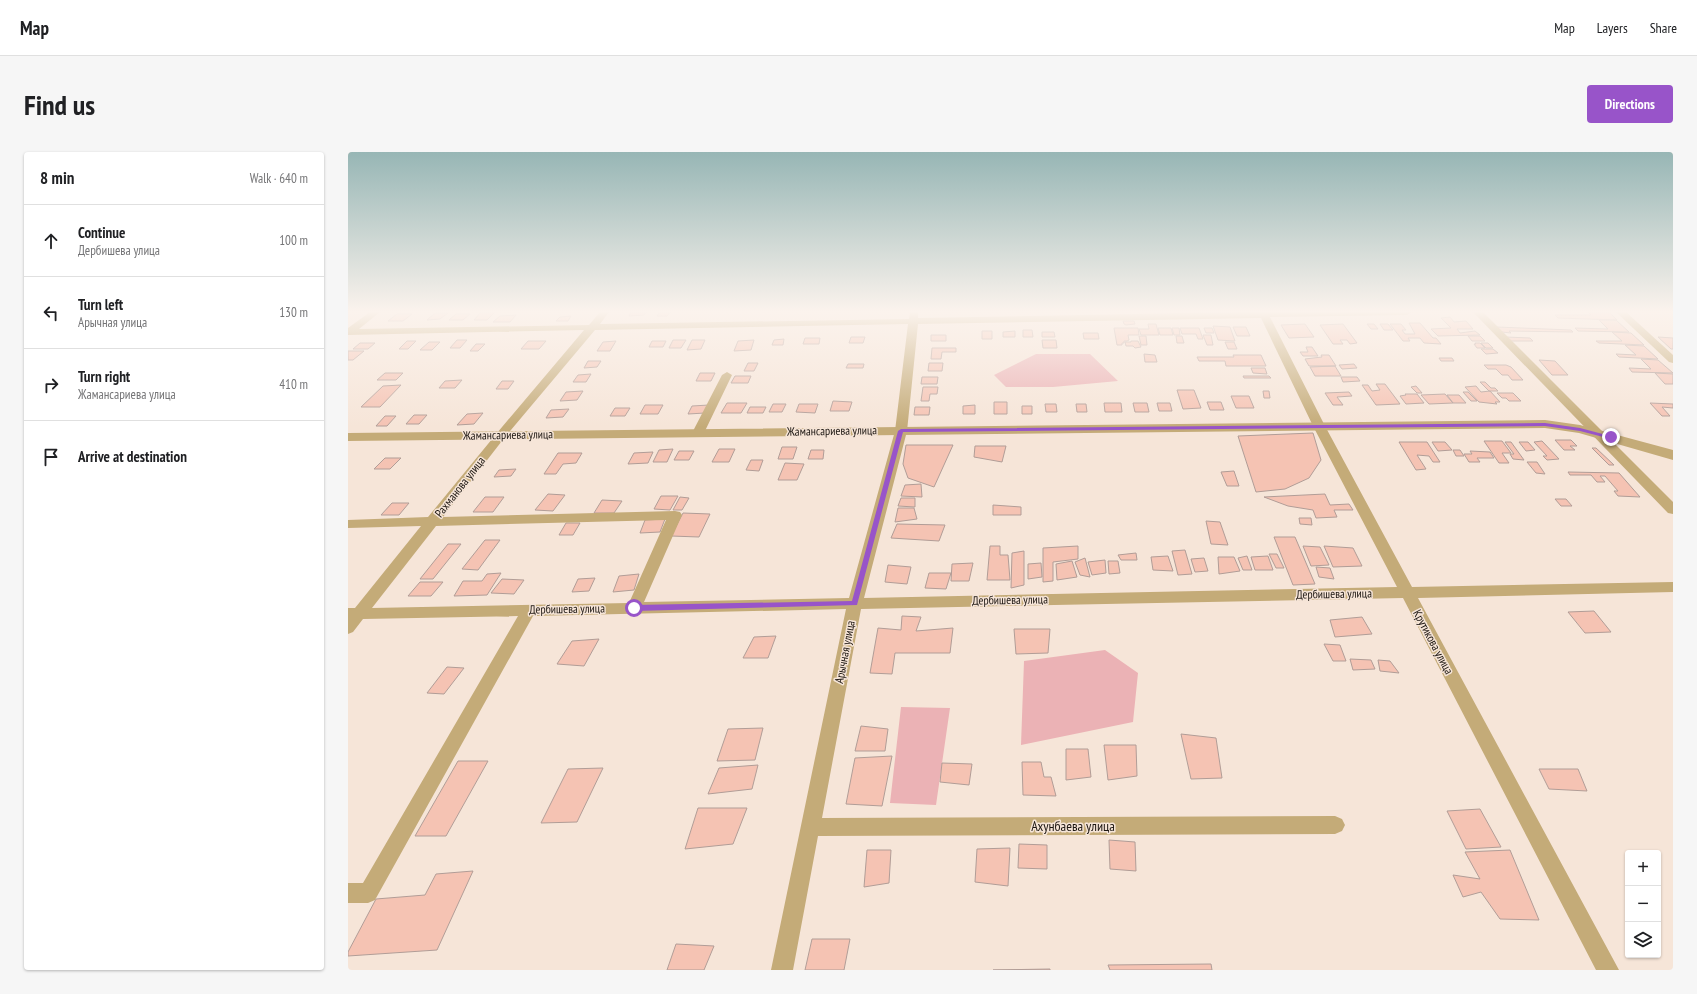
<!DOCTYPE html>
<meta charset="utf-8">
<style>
:root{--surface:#fff;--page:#f6f6f6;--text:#202124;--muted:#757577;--line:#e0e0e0;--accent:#9854c9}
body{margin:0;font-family:"PT Sans Narrow",sans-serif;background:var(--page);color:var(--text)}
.controls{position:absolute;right:12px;bottom:12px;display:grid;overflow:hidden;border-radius:4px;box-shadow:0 1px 3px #0004}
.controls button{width:36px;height:36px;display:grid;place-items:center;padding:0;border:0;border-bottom:1px solid var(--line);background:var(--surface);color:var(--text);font:20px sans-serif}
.stop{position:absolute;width:12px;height:12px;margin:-9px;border:3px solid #9854c9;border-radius:50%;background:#fff}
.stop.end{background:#9854c9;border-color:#fff;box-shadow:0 1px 4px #0008}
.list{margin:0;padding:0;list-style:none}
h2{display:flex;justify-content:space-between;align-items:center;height:52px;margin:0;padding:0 16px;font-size:17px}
h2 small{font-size:13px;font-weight:400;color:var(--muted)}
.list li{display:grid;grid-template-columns:26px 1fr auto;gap:12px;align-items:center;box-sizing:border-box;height:72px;padding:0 16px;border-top:1px solid var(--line)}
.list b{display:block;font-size:15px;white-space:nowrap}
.list p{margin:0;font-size:13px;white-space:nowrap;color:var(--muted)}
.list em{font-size:13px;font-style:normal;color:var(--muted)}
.icon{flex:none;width:22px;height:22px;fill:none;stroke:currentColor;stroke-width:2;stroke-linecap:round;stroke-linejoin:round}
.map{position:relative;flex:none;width:1325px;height:818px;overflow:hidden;border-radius:4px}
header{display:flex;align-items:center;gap:24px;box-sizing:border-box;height:56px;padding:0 20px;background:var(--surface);border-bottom:1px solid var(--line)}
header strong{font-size:19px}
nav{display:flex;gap:22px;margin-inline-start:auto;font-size:14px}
.intro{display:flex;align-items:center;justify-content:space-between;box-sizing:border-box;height:96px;padding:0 24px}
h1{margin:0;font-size:28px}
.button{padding:10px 18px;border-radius:4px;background:var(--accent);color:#fff;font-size:14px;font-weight:700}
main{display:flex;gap:24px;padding:0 24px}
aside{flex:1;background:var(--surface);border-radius:4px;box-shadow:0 1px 3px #0004}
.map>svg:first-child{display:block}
.green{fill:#ebb2b5}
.building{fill:#f5c3b3;stroke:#b19d97}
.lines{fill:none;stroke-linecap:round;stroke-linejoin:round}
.minor{fill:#c4ab78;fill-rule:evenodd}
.tertiary{fill:#c4ab78;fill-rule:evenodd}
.route{fill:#9854c9}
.labels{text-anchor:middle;stroke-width:3;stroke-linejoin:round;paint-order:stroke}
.street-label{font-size:12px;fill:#1c1611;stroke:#f6e5d8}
.near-street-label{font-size:14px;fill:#1c1611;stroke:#f6e5d8}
</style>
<header>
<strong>Map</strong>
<nav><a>Map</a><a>Layers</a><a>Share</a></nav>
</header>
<div class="intro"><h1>Find us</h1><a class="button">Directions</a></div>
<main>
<aside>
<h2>8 min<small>Walk · 640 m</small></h2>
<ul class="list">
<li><svg class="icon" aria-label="ahead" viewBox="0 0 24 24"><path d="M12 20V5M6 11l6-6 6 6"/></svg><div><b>Continue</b><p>Дербишева улица</p></div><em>100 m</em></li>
<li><svg class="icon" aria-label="left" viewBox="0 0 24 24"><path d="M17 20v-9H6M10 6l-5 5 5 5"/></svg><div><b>Turn left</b><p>Арычная улица</p></div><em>130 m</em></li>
<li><svg class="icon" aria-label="right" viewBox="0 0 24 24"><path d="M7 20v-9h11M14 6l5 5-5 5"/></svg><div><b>Turn right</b><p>Жамансариева улица</p></div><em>410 m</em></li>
<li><svg class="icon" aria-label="arrive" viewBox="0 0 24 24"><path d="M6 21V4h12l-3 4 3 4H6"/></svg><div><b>Arrive at destination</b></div></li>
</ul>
</aside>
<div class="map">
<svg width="1325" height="818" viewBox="0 0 1325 818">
<rect width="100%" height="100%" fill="#f6e5d8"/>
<!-- green -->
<path class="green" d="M688,202H742L770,229L705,235H658L646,223Z
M757,498L790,521L785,570L673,593L676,509Z
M553,555L602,556L588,653L542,651Z"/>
<!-- building -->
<path class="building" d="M133,160H147L139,168H126Z
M283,160H298L296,163L281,164Z
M312,160H322L319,164H309Z
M1240,160H1261L1269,168L1210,166L1207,163H1243Z
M87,161H100L92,167L79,168Z
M49,162H64L55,169H40Z
M108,162H122L115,168H101Z
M168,163L162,170H145L152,164Z
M223,164L220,169H208L212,165Z
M1102,165L1106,170L1118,169L1125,177H1109L1112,181L1127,179L1132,183L1090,184L1083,177L1103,176L1093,166Z
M1251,168H1268L1281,180L1230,179L1227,176L1260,177Z
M775,169H786L787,172L778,173L776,172Z
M1061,171H1072L1085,186H1088L1093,192L1076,191L1072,186H1060L1062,189H1055L1042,172H1053L1058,178H1054L1057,182H1067Z
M800,172H808L811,183H793L791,177H801Z
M957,172L966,185L941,186L933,173Z
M995,172L1009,191L1002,192L999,188H992L995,192H985L972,173Z
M1019,172H1026L1030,177H1023Z
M1032,172H1040L1045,178H1036Z
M865,174L882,175L887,189L870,188Z
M885,175H898L902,184H889Z
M1149,175L1223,178L1225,180L1161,179L1163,181L1154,180Z
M766,176H790L791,183H780L781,188L779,189H776V191H774V193H769Z
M810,176H823L825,183H812Z
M824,176H831L832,183H826Z
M832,176H851L855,187H850L848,182H834Z
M856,176H864L866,181H858Z
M675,178H684L685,185H675Z
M634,179H644V187H634Z
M667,179V185H655V180Z
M694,180H706L707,185H694Z
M1264,180L1283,181L1296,193L1251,191L1248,189H1274Z
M735,181H750L751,187H736Z
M583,183H598V189H583Z
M855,183H863L865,193H859Z
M791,184H798L799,193H793Z
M828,184H834L836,191H829Z
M1120,184H1132L1137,189H1124Z
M503,185H517L515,191H501Z
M1158,185L1182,186L1185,189H1161Z
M1310,185L1325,186V197H1323Z
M457,186H472L471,192H455Z
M436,187L435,193H424L426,188Z
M109,188H119L112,196H102Z
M325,188H338L333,196H321Z
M344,188H357L353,197L339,198Z
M406,188L403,198L386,199L390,189Z
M694,188H708L709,196H695Z
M59,189H68L60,197H51Z
M180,189H198L191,197H173Z
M268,189L262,199H249L255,190Z
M304,189H318L315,195H301Z
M783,189H790L793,195L787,196L785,194H778L777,190H783Z
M81,190H92L84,198H72Z
M877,190H886L889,197H880Z
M12,191H27L20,197H5Z
M1127,191H1132L1137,196H1129L1126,192H1128Z
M1133,191H1140L1145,196H1138Z
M128,192H137L130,199H122Z
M1277,193L1296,194L1310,207L1271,205L1268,202L1288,203Z
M958,195H964L970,204H955L952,200H960Z
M584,196H608V200H594L593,207H583Z
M1133,197H1145L1150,201L1138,202Z
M0,199H16L5,208H0Z
M796,202L807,203L809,210H797Z
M885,203H913L918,214H878L877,209H851L849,205H886Z
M973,203H981L988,214H961L957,207L974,205Z
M1091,206H1104L1106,209H1093Z
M1293,207L1310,208L1325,221L1284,220L1281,216L1303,217Z
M1191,208L1207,209L1220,223H1204Z
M240,209H253L249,215L236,216Z
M400,211H410L406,219H396Z
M581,211H595L594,219H580Z
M500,212H516L515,216H498Z
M1006,212L1009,216L994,217L991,213Z
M1136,213H1158L1163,215L1175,228H1164L1160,223H1154L1148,217H1140Z
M987,214L993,224H967L962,215Z
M903,216H917L919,222L905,221Z
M37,221H55L48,228H29Z
M352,221H367L363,229H348Z
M1307,221L1325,222V232H1317Z
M243,222L238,230H225L230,223Z
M387,224H403L400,231H383Z
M895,224H921L923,226H896Z
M574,225H590L589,232H573Z
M993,225H1009L1012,229L995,230Z
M114,228L107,236H91L97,229Z
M154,229H166L160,237H148Z
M1132,230H1137L1143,236H1147L1150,239H1141Z
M1028,232H1037L1052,252L1028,253L1014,233H1020L1024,239L1032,238Z
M53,233L32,255H13L35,234Z
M1068,234L1074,241H1069L1063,235Z
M1128,234L1133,240L1142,239L1152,250H1147L1149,252L1131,250L1117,235Z
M575,235H590L589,242H582L581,249H573Z
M829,238H846L853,256L835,257Z
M235,239L229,248L212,249L218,240Z
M915,239H921L922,246H916Z
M1001,240L1004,244L989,245L995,253H985L977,241Z
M1115,240H1120L1129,249H1123Z
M1149,241H1165L1173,249H1161L1158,246H1154Z
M1057,242H1069L1076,251L1058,252L1052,244L1058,243Z
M1097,242L1105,251L1081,252L1073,243Z
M1099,243H1111L1118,251H1105Z
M883,244H901L906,256H888Z
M485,249L504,250L501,259H482Z
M646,250H659V262H646Z
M859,250H873L876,258H862Z
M379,251H399L393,261H373Z
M756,251H773L774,260H757Z
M785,251H799L801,260H787Z
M809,251H822L824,259H811Z
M1302,251L1325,252V256L1314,255L1322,264H1314Z
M425,252H438L434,260H421Z
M451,252H470L467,261L448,260Z
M697,252H708L709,260H698Z
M728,252H738L739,260H729Z
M297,253H315L310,262H292Z
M361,253L357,261L340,262L344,254Z
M627,253V262H615V254Z
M674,254H684V262H674Z
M402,255H418L415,261H399Z
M567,255H582L581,263H566Z
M267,256H282L277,264H262Z
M221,257L215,265L198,266L203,258Z
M135,261L126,272L109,273L119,262Z
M66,263H79L71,272H58Z
M37,264H48L39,274H28Z
M965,281L973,308L961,326L937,337L908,340L890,284Z
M1207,288H1223L1229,294H1222L1227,298H1216Z
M1136,289H1154L1163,301H1154L1161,311H1151Z
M1194,289L1211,307L1199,308L1195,304H1199L1186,290Z
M1051,290H1079L1092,310H1085L1081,304L1069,303L1078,317L1068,318Z
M1084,290H1097L1104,298L1090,299Z
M1157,290H1163L1176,308L1165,307L1162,302H1166Z
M1171,290H1180L1187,298L1178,299Z
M558,293H605L586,335L560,326L555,312Z
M627,294H658L654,310L626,305Z
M434,295H449L445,307H430Z
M1244,296H1248L1266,313H1261Z
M325,297L319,310H305L311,298Z
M371,297H387L381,310H364Z
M463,298H476L475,307H460Z
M1105,298H1112L1116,304H1108Z
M331,299H346L341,308H326Z
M1122,299L1142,300L1146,306H1129L1132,310H1121L1116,302H1124Z
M305,300L300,311L280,312L286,301Z
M210,301H234L228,311L215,312L208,322H196Z
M37,306H53L42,317H26Z
M403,308H415L411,319L398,318Z
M1179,310H1189L1197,322L1188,321Z
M437,311L456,312L449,328H430Z
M168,317L163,324L146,325L151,318Z
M886,319L891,334H879L873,320Z
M1220,320L1271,321L1292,345L1270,344L1266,339H1270L1257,324H1252L1257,330H1249L1243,323H1222Z
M573,332L574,345L553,344L557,333Z
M200,342L217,343L205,359L187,358Z
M977,342L982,353L1001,352L1005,358H986L989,365L968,366L965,358L940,354L916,345Z
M313,344H330L322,358L306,357Z
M137,345H156L145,360H125Z
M332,345L341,346L334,358H325Z
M553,346H567V355L550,354Z
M1207,347H1218L1224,354H1213Z
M254,348L274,349L266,361H246Z
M44,351H61L51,363H33Z
M645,353L673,355V363H645Z
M550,356H566L569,367L547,370Z
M335,361L362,362L351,385L323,384Z
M951,366H963L964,373L952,372Z
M317,367L312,380L292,381L297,368Z
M858,369L872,370L880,393L863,392Z
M218,371H232L225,383H211Z
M549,372L597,373L591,389L543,386Z
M926,385H947L967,432L945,433Z
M137,388H152L130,418L114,417Z
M100,392H113L85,427H72Z
M642,394H652V403H660L662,428H639Z
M730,394V407L705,410V429L695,430V396Z
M955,394L972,395L981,413L963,414Z
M976,394L1005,396L1014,414L985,415Z
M837,398L844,422L830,423L824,399Z
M676,399V433L663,436L664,401Z
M788,401L789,408H773L770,403Z
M921,402H929L936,416H928Z
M820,404L825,419L805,418L803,405Z
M899,404L904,418H895L890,406Z
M920,404L925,418H907L903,405Z
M870,405H886L892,419L871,422Z
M737,406L742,425L732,423L727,410Z
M856,406L860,419L847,420L843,407Z
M757,408L758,421L744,423L740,410Z
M724,409L729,425L709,428L708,412Z
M760,409H770L772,421L761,422Z
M625,411L621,429H603L604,412Z
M693,411L694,425L680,427V412Z
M540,413L563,415L559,432L537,430Z
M968,415L982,416L986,427L971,425Z
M153,421L139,443L106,444L115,429H134L139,422Z
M581,421H603L598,437L577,436Z
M291,422L286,438L265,440L271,424Z
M247,426L241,439L224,440L230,427Z
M154,427L176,428L166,442L143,441Z
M72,430H95L83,444H60Z
M1246,459L1263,480L1237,481L1220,460Z
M554,464L573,465L568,479L605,476L602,501H547L544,522L522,521L530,476L553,478Z
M1014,465L1024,482L987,485L982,468Z
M666,477H702L700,501L668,502Z
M428,484L420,506H395L406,485Z
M251,487L236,514L209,512L224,489Z
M976,492L992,493L998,509H985Z
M1002,507L1023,508L1027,517L1005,518Z
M1030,508L1042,509L1051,521L1032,519Z
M99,515L116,516L96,542L79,541Z
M513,574L540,577L537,599H507Z
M415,576L407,608L369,609L380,577Z
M833,582L868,586L874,626L843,627Z
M756,593H788L789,624L760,628Z
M718,597H740L743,625L718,628Z
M544,604L534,654L498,652L507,606Z
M110,609H140L98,684H67Z
M674,610H693L696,625H703L708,644L675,643Z
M594,611L624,612L621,633L592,630Z
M410,613L404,637L360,642L371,616Z
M255,616L229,670L193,671L220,617Z
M1191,617H1230L1239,639L1201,637Z
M350,656H399L385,692L337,697Z
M1132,657L1153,695L1118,697L1099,659Z
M761,688L787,690L788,719L762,717Z
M671,692L699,693V717L670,716Z
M662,696L660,734L627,730L629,697Z
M519,698H543L541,731L516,735Z
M1162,698L1191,768L1152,767L1133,740L1115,745L1105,723L1132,727L1117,700Z
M125,719L89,798L0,804V800L28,747L77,743L88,722Z
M464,787H502L496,818H457Z
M328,792L366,794L356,818H319Z
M863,812L864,818H762L760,813Z
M702,817V818H645Z"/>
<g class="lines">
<!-- minor -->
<path class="minor" d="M22,160H32L11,177L241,173L252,160H261L252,172L561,167L562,160H570V166L894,160H1063L1059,163L922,165L977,274L1064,435L1325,430V440L1070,446L1271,818H1248L1055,446L513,457L474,666L987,664L994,667L997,673L994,679L987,682L470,684L445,818H423L498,457L185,464L27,748L20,751H0V731H15L170,464L15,467L5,480L0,482V456H7L73,374L0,376V368L80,365L149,281L236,178L0,183V176ZM913,166L965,274L1049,435L516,446L559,279L570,172ZM560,172L547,279L501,446L296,450L334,363L332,360L327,359L95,365L157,285L247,178ZM318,368L281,451L24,456L88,374Z
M1125,160H1135L1325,350V362L1320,361Z
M1268,160H1278L1325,203V211L1321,210Z
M379,220L384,223L356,281L354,283H346L344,281L374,223Z"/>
<!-- tertiary -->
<path class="tertiary" d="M1197,268L1232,273L1325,298V308L1231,281L1197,276L0,289V281Z"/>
</g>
<!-- sky -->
<linearGradient id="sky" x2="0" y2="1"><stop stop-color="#97b6b5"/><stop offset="0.58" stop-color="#fbf3ed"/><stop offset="1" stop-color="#fbf3ed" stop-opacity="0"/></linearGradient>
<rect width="1325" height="275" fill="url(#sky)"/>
<!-- route -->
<path class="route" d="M1197,271L1232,276L1266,285L1263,287L1232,279L1197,274L555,280L509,453L286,459L282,456L286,453L504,449L550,279L553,277Z"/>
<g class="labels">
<!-- street labels -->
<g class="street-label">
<text transform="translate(484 279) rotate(-1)" y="4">Жамансариева улица</text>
<text transform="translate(160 283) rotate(-1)" y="4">Жамансариева улица</text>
<text transform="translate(112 335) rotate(-52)" y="4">Рахманова улица</text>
<text transform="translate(986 442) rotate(-1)" y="4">Дербишева улица</text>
<text transform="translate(662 448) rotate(-1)" y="4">Дербишева улица</text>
<text transform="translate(219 457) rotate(-1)" y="4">Дербишева улица</text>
<text transform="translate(1085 490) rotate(62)" y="4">Крутикова улица</text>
<text transform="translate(497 500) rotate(-79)" y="4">Арычная улица</text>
</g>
<!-- near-street labels -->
<g class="near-street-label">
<text x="725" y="679">Ахунбаева улица</text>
</g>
</g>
</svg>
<div class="controls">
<button>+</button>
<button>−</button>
<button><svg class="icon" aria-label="layers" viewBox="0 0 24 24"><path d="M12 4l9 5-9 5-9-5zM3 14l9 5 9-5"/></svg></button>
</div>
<div class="stop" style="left:286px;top:456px"></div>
<div class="stop end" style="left:1263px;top:285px"></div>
</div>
</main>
